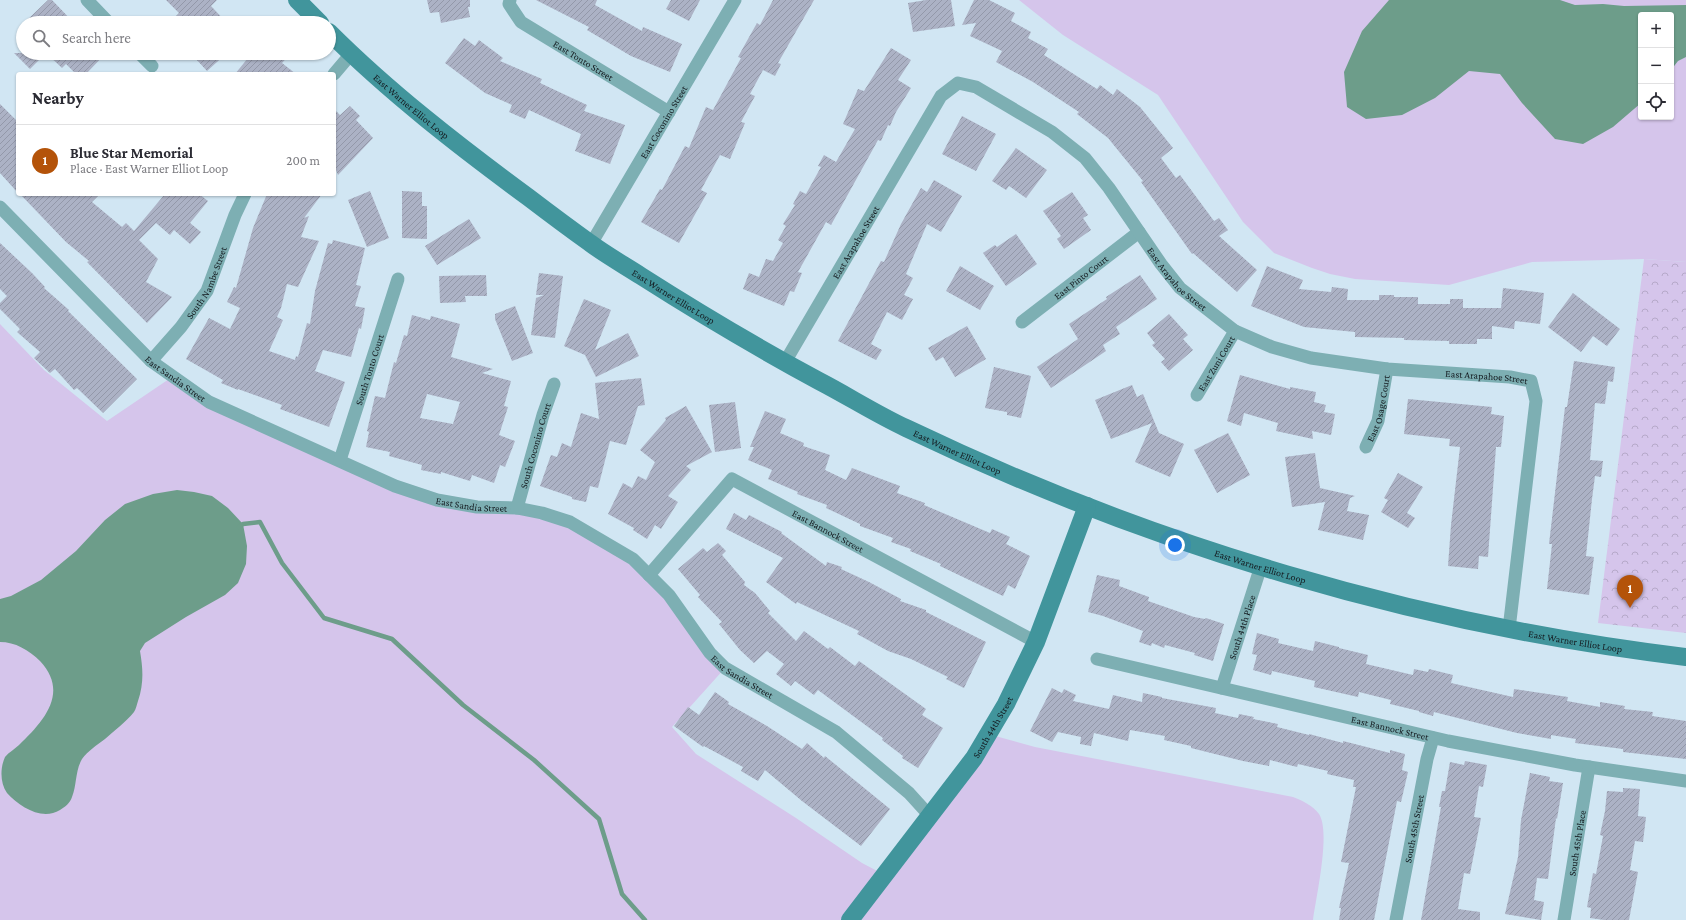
<!DOCTYPE html>
<meta charset="utf-8">
<style>
:root{--surface:#fff;--page:#f2f2f3;--text:#2b2b33;--muted:#7c7c81;--line:#e1e1e2;--accent:#b45309}
body{margin:0;font-family:"Crimson Pro",serif;background:var(--page);color:var(--text)}
.controls{position:absolute;right:12px;top:12px;display:grid;overflow:hidden;border-radius:4px;box-shadow:0 1px 3px #0004}
.controls button{width:36px;height:36px;display:grid;place-items:center;padding:0;border:0;border-bottom:1px solid var(--line);background:var(--surface);color:var(--text);font:20px sans-serif}
.you{position:absolute;left:1175px;top:545px;width:14px;height:14px;margin:-10px;border:3px solid #fff;border-radius:50%;background:#1a73e8;box-shadow:0 0 0 6px #1a73e833}
.badge{display:grid;place-items:center;width:26px;height:26px;border-radius:50%;background:var(--accent);color:#fff;font-size:13px;font-weight:700}
.pin{position:absolute;translate:-50% -33px;filter:drop-shadow(0 1px 2px #0008)}
.pin::after{content:'';position:absolute;top:21px;width:14px;height:12px;background:inherit;clip-path:polygon(0 0,100% 0,50% 100%)}
.list{margin:0;padding:0;list-style:none}
h2{display:flex;justify-content:space-between;align-items:center;height:52px;margin:0;padding:0 16px;font-size:17px}
h2 small{font-size:13px;font-weight:400;color:var(--muted)}
.list li{display:grid;grid-template-columns:26px 1fr auto;gap:12px;align-items:center;box-sizing:border-box;height:72px;padding:0 16px;border-top:1px solid var(--line)}
.list b{display:block;font-size:15px;white-space:nowrap}
.list p{margin:0;font-size:13px;white-space:nowrap;color:var(--muted)}
.list em{font-size:13px;font-style:normal;color:var(--muted)}
.icon{flex:none;width:22px;height:22px;fill:none;stroke:currentColor;stroke-width:2;stroke-linecap:round;stroke-linejoin:round}
.map{position:relative;flex:none;width:1686px;height:920px;overflow:hidden}
.search{position:absolute;background:var(--surface);box-shadow:0 1px 3px #0004;left:16px;top:16px;width:320px;height:44px;display:flex;align-items:center;gap:10px;box-sizing:border-box;padding:0 14px;border-radius:22px;color:var(--muted);font-size:15px}
.panel{position:absolute;background:var(--surface);box-shadow:0 1px 3px #0004;left:16px;top:72px;width:320px;height:124px;border-radius:4px}
.map>svg:first-child{display:block}
.grass{fill:#d5c5eb;fill-rule:evenodd}
.park{fill:url(#park-crowns)}
.water{fill:#6d9d8a}
.lines{fill:none;stroke-linecap:round;stroke-linejoin:round}
.stream{stroke:#6d9d8a;stroke-width:4.5}
.building{fill:url(#building-hatch);fill-rule:evenodd}
.street{stroke:#7dafb3;stroke-width:13}
.secondary{stroke:#41959c;stroke-width:18}
.labels{text-anchor:middle;stroke-width:3.5;stroke-linejoin:round;paint-order:stroke}
.street-label{font-size:10px;fill:#141b20;stroke:#e2f2fd}
</style>
<div class="map">
<svg width="1686" height="920" viewBox="0 0 1686 920">
<defs>
<pattern id="park-crowns" width="20" height="18" patternUnits="userSpaceOnUse"><rect width="20" height="18" fill="#d5c5eb"/><path d="M2 6a3 3 0 1 1 6 0M12 15a3 3 0 1 1 6 0" fill="none" stroke="#b6a9c9"/></pattern>
<pattern id="building-hatch" width="6" height="6" patternUnits="userSpaceOnUse"><rect width="6" height="6" fill="#acb2c5"/><path d="M-1 1l2-2M0 6l6-6M5 7l2-2" fill="none" stroke="#9398a9"/></pattern>
</defs>
<rect width="100%" height="100%" fill="#d1e6f3"/>
<!-- grass -->
<path class="grass" d="M1019,0H1686V262L1644,259L1532,262L1449,285L1355,279L1330,274L1312,268L1274,253L1243,222L1158,95L1063,35ZM1641,15H1671V117H1641Z
M0,324L44,370L107,421L172,377L395,486L542,513L633,559L725,668L672,727L696,754L796,818L862,863L885,875L988,734L1035,747L1293,797C1303,801 1312,805 1319,814C1331,832 1316,897 1313,920H0Z"/>
<!-- park -->
<path class="park" d="M1644,259L1686,262V633L1598,623Z"/>
<!-- water -->
<path class="water" d="M1389,0H1560L1575,5L1603,4L1624,6L1686,5V57L1678,61L1671,70V15H1641V103L1613,127L1583,144L1555,139L1522,103L1500,74L1469,71L1435,98L1402,115L1366,119L1347,107L1344,72L1362,31Z
M177,490L194,492L212,496L228,508L243,524L247,546L246,564L238,583L225,595L186,617L145,643L140,651C143,669 144,683 138,701C137,704 136,709 134,712C126,722 114,731 105,739C97,745 88,751 82,759C75,771 77,785 72,797C70,803 65,807 60,810C42,821 20,807 7,793C0,783 0,768 5,757C9,752 15,749 19,745C43,722 70,693 40,661C29,650 15,642 0,642V599L11,596L41,580L76,551L105,520L125,504L153,494Z"/>
<g class="lines">
<!-- stream -->
<path class="stream" d="M239,527L243,524L260,522L282,563L324,618L392,639L463,705L534,760L599,819L622,894L645,920"/>
</g>
<!-- building -->
<path class="building" d="M48,0H52L74,23H24Z
M166,0H217L211,6L227,23H169L179,13Z
M427,0H470V7H468L470,17L441,23L439,12L430,13Z
M536,0H597L595,5L642,31L643,27L682,44L670,72L631,56L587,30L589,27Z
M671,0H700L689,21L666,9Z
M773,0H814L778,63L781,64L775,76L763,70L750,94L755,96L741,122L745,123L730,159L720,155L701,190L707,193L679,243L641,222L660,189L662,190L685,146L689,148L706,107L713,110L741,58L738,57L748,39L757,23L760,25Z
M926,0H951L955,26L913,32L908,3Z
M974,0H989L1015,13L1011,21L1031,32L1028,38L1048,49L1044,55L1097,89L1100,85L1113,95L1117,89L1140,107L1173,148L1161,158L1176,178L1180,175L1214,221L1219,218L1228,230L1219,236L1257,270L1237,292L1193,253L1192,254L1141,182L1143,181L1108,138L1077,114L1079,112L1033,82L996,62L1002,51L970,36L976,23L962,25Z
M464,38L475,46L479,40L503,58L500,61L542,79L540,83L587,105L584,111L625,125L610,164L575,151L581,134L529,110L525,119L509,112L512,105L485,93L445,63Z
M891,48L911,60L898,80L911,88L896,112L890,126L888,125L881,141L878,140L831,225L826,222L798,272L802,273L794,292L790,291L784,306L743,289L749,273L759,277L766,259L773,261L783,243L778,240L786,226L783,224L795,205L793,204L800,191L806,194L821,167L818,166L824,155L836,162L855,129L843,124L858,89L864,91Z
M14,53H106L86,74H76L66,64L62,68L46,53L30,69Z
M202,53H227L207,71L196,59Z
M252,53H291L282,63L296,74H235Z
M0,104L18,122V193L0,173Z
M350,106L360,116L356,120L373,138L338,175L334,165V109L340,115Z
M962,116L996,134L976,171L942,154Z
M1016,148L1047,170L1026,198L1009,186L1006,190L992,181Z
M934,180L962,196L941,232L927,224L906,274L913,278L904,295L913,299L902,320L887,312L871,344L882,350L876,360L838,341L881,261L884,262L901,224L921,188L927,192Z
M370,191L389,238L367,247L348,200Z
M402,191L422,192V206H427V239L402,238Z
M1072,192L1088,215L1083,218L1091,230L1064,249L1057,239L1061,236L1043,211Z
M20,194H100L92,202L122,227L126,223L134,231L165,194H199L208,201L190,223L201,232L190,244L174,230L170,235L156,223L139,240L158,259L146,282L172,297L147,323L87,262L89,261L66,242Z
M267,194H322L304,218L309,216L301,237L319,241L298,287L287,284L281,308L277,317L283,320L269,351L295,360L296,356L298,357L307,323L310,324L315,291L328,243L332,244L333,240L365,248L356,285L361,286L355,306L365,308L361,329L359,328L351,357L323,350L315,371L345,382L329,427L280,409L282,405L238,389V390L221,383L223,380L186,359L209,318L230,329L240,308L227,302L234,287L236,288L253,228Z
M469,219L481,238L437,265L425,246Z
M1016,234L1037,264L1006,286L983,253L995,245L997,247Z
M0,243L32,273L45,287L44,288L69,310L68,311L137,379L103,413L77,388L74,390L55,369L50,373L34,358L40,352L17,332L20,329L0,309V303L7,296L0,289Z
M960,266L994,286L980,310L946,291Z
M1267,266L1303,280L1299,289L1331,292L1332,287L1348,289L1347,300H1379V295H1394V297H1418V304H1450V299H1463V308H1501L1503,288L1544,293L1540,324L1515,321L1514,329L1492,326V339H1477V344H1449V341L1404,340V338L1355,337V332L1304,327L1251,306Z
M539,273L563,276L555,338L531,335L536,298L544,295H536Z
M486,275L487,296H465L466,302L440,303L439,276Z
M1140,275L1157,299L1116,327L1120,334L1103,345L1106,351L1051,388L1037,367L1078,339L1069,324L1107,299L1106,297Z
M1573,293L1620,329L1607,346L1593,336L1581,352L1548,327Z
M584,299L611,310L595,350L628,333L639,356L596,377L585,355L564,346Z
M515,306L533,353L512,361L495,319V314Z
M1169,314L1188,335L1183,339L1193,350L1169,371L1161,362L1165,359L1152,345L1155,343L1147,333Z
M412,315L430,320L431,316L460,324L451,357L493,369L482,373L511,381L504,406L508,407L499,435L515,441L505,467L500,465L494,483L472,475L470,481L441,472V474L421,470L422,465L389,456L390,452L366,447L369,432L367,431L375,396L385,398L394,362L396,363L404,335L407,336ZM427,394L460,402L453,424L420,418Z
M967,326L986,359L955,377L943,357L936,361L928,348Z
M1574,361L1615,367L1613,382L1608,381L1605,404L1595,403L1590,460L1603,461L1601,477L1595,476L1592,499L1586,556L1594,557L1589,595L1547,589L1552,544H1549L1565,407H1567Z
M994,367L1031,376L1021,418L1007,415V412L985,408Z
M1240,375L1290,389V387L1316,392L1314,402L1326,405L1324,412L1335,414L1331,435L1312,431L1313,439L1276,431L1278,423L1244,413L1241,426L1227,421Z
M641,378L645,405L638,406L626,445L610,441L598,488L590,486L586,502L572,499V497L540,486L551,455L557,457L562,443L571,447L581,413L599,419L595,383Z
M1132,385L1137,397L1143,394L1159,433L1184,444L1170,477L1135,462L1152,423L1111,439L1095,400Z
M1408,399L1492,407L1491,414L1504,416L1501,447H1496L1488,557L1479,556L1478,569L1448,566L1451,525L1460,447L1449,446L1450,439L1404,434Z
M735,402L741,448L715,452L709,405Z
M686,406L712,452L686,466L691,470L668,496L678,502L661,529L655,525L647,539L633,530L634,528L608,514L623,483L632,488L638,476L646,480L655,462L640,450L666,420L665,418Z
M765,411L786,419L780,433L804,443L803,446L830,455L825,470L846,480L852,468L900,486L897,493L925,503L924,505L990,533L992,529L1010,537L1006,544L1030,556L1015,589L1008,585L1003,596L986,588L940,566L941,564L910,551L911,549L891,542L893,538L860,526V524L826,508L827,505L797,494L798,492L768,479L772,470L748,460L754,447H750Z
M1228,433L1250,475L1217,493L1194,450Z
M1315,453L1320,488L1355,496L1350,498L1347,511L1369,515L1363,540L1318,530L1325,502L1292,507L1285,457Z
M1398,473L1423,487L1407,513L1415,518L1408,528L1381,512L1388,500L1384,498Z
M734,513L746,520L749,515L782,532L781,533L826,566L827,562L842,567L841,569L869,582L901,599L900,601L926,610V612L986,642L964,688L946,679L948,677L911,659L888,651L857,634L859,631L797,602L796,604L766,582L783,558L726,529Z
M718,543L726,551L722,555L745,582L744,585L755,593L770,611L768,613L796,641L804,631L828,649L830,647L855,666L859,661L926,709L922,715L943,728L918,768L902,758L903,756L882,740L883,738L818,690L814,695L795,681L791,686L776,674L784,664L767,651L754,663L740,650L719,624L722,622L698,597L700,595L678,569L703,548L707,552Z
M1097,575L1120,580L1119,586L1149,597L1148,601L1194,617L1205,619L1206,618L1224,624L1213,661L1194,655L1195,653L1165,645L1164,648L1152,643L1151,646L1139,642L1143,631L1103,616L1088,612Z
M1257,633L1279,639L1278,643L1313,651L1315,641L1339,647V648L1368,655L1366,664L1413,675L1414,669L1428,672L1429,669L1453,675L1451,683L1513,697L1514,689L1568,697L1567,701L1600,707V702L1625,706L1624,709L1653,712L1652,716L1686,721V759L1623,752V749L1575,743L1576,739L1551,735V739L1517,733L1434,712L1433,716L1419,712V711L1390,704L1391,700L1359,692L1358,697L1314,687L1315,681L1272,671L1271,675L1253,670L1257,655L1252,654Z
M1052,688L1062,693L1064,689L1076,695L1073,701L1109,709L1113,695L1142,702L1143,693L1162,697V698L1216,708L1215,713L1238,718L1239,714L1254,717L1253,719L1278,724L1277,727L1309,735V734L1343,743V741L1390,753V750L1405,754L1402,770L1408,772L1401,802L1397,801L1374,920H1339L1341,908H1339L1349,863L1341,862L1356,787H1353L1354,780L1327,774L1328,771L1298,764L1297,767L1270,760L1269,766L1243,761L1191,748V746L1164,740L1165,736L1130,730L1128,741L1094,733L1091,746L1080,744L1081,737L1058,732L1052,742L1030,731Z
M715,692L729,702L728,704L767,726L802,749L807,743L824,758L825,756L890,809L861,846L802,801L765,770L758,781L741,771L743,767L704,746L703,747L674,726L688,707L699,715Z
M1465,761L1487,765L1483,787L1479,786L1474,817L1481,818L1470,874L1464,873L1458,909L1480,912V920H1421L1441,807H1439L1442,791H1445L1450,762L1464,765Z
M1530,773L1550,777L1549,781L1563,783L1557,819L1556,818L1548,879L1537,878L1534,900L1544,902L1541,920L1505,914L1518,857L1521,820Z
M1623,788L1640,789L1638,816L1646,817L1643,842L1635,841L1630,870L1638,872L1629,920H1604L1590,918L1591,908L1587,907L1593,873L1596,874L1603,836L1600,835L1605,811L1607,791L1623,792Z"/>
<g class="lines">
<!-- street -->
<g class="street">
<path d="M87,0L109,23"/>
<path id="s1" d="M510,0L509,4L521,22L669,112"/>
<path d="M139,53L152,66"/>
<path d="M334,74L351,54"/>
<path id="s2" d="M0,207L151,361L209,402L395,486L437,500L477,507L517,508L542,513L570,522L633,559L669,595L710,653L725,668L836,732L909,793L929,815"/>
<path id="s3" d="M591,244L735,0"/>
<path id="s4" d="M1022,322L1139,232"/>
<path id="s5" d="M151,361L181,327L207,291L235,215L245,194"/>
<path id="s6" d="M785,362L941,96L958,83L976,87L1052,132L1085,158L1109,188L1161,264L1180,288L1235,331L1272,347L1311,358L1387,369L1510,377L1531,381L1536,401L1509,629"/>
<path id="s7" d="M1197,395L1235,331"/>
<path id="s8" d="M1366,447L1378,421L1387,369"/>
<path id="s9" d="M340,460L398,279"/>
<path id="s10" d="M517,508L543,415L554,384"/>
<path id="s11" d="M649,575L732,479L1036,642"/>
<path id="s12" d="M1097,659L1448,741L1575,765L1686,781"/>
<path id="s13" d="M1222,688L1261,566"/>
<path id="s14" d="M1396,920L1427,759L1433,738"/>
<path id="s15" d="M1564,920L1589,767"/>
</g>
<!-- secondary -->
<g class="secondary">
<path d="M297,0L320,23"/>
<path id="s16" d="M329,32C389,92 460,147 528,197C549,213 569,228 590,243C606,255 624,265 641,276C699,313 758,348 819,381C848,396 876,414 906,428C1150,545 1417,625 1686,657"/>
<path id="s17" d="M850,920L974,758L1006,704L1036,642L1087,506"/>
</g>
</g>
<g class="labels">
<!-- street labels -->
<g class="street-label">
<text dy="4" stroke="none"><textPath href="#s1" startOffset="99">East Tonto Street</textPath></text>
<text dy="4" stroke="none"><textPath href="#s16" startOffset="111">East Warner Elliot Loop</textPath></text>
<text dy="4" stroke="none"><textPath href="#s3" startOffset="142">East Coconino Street</textPath></text>
<text dy="4" stroke="none"><textPath href="#s6" startOffset="139">East Arapahoe Street</textPath></text>
<text dy="4" stroke="none"><textPath href="#s4" startOffset="74">East Pinto Court</textPath></text>
<text dy="4" stroke="none"><textPath href="#s6" startOffset="631">East Arapahoe Street</textPath></text>
<text dy="4" stroke="none"><textPath href="#s5" startOffset="97">South Nambe Street</textPath></text>
<text dy="4" stroke="none"><textPath href="#s16" startOffset="435">East Warner Elliot Loop</textPath></text>
<text dy="4" stroke="none"><textPath href="#s7" startOffset="37">East Zuni Court</textPath></text>
<text dy="4" stroke="none"><textPath href="#s9" startOffset="95">South Tonto Court</textPath></text>
<text dy="4" stroke="none"><textPath href="#s6" startOffset="967">East Arapahoe Street</textPath></text>
<text dy="4" stroke="none"><textPath href="#s2" startOffset="246">East Sandia Street</textPath></text>
<text dy="4" stroke="none"><textPath href="#s8" startOffset="41">East Osage Court</textPath></text>
<text dy="4" stroke="none"><textPath href="#s10" startOffset="65">South Coconino Court</textPath></text>
<text dy="4" stroke="none"><textPath href="#s16" startOffset="759">East Warner Elliot Loop</textPath></text>
<text dy="4" stroke="none"><textPath href="#s2" startOffset="570">East Sandia Street</textPath></text>
<text dy="4" stroke="none"><textPath href="#s11" startOffset="236">East Bannock Street</textPath></text>
<text dy="4" stroke="none"><textPath href="#s16" startOffset="1083">East Warner Elliot Loop</textPath></text>
<text dy="4" stroke="none"><textPath href="#s13" startOffset="64">South 44th Place</textPath></text>
<text dy="4" stroke="none"><textPath href="#s16" startOffset="1407">East Warner Elliot Loop</textPath></text>
<text dy="4" stroke="none"><textPath href="#s2" startOffset="906">East Sandia Street</textPath></text>
<text dy="4" stroke="none"><textPath href="#s17" startOffset="240">South 44th Street</textPath></text>
<text dy="4" stroke="none"><textPath href="#s12" startOffset="301">East Bannock Street</textPath></text>
<text dy="4" stroke="none"><textPath href="#s14" startOffset="93">South 45th Street</textPath></text>
<text dy="4" stroke="none"><textPath href="#s15" startOffset="78">South 45th Place</textPath></text>
</g>
</g>
</svg>
<div class="controls">
<button>+</button>
<button>−</button>
<button><svg class="icon" aria-label="locate" viewBox="0 0 24 24"><circle cx="12" cy="12" r="6"/><path d="M12 2v4M12 18v4M2 12h4M18 12h4"/></svg></button>
</div>
<div class="you"></div>
<div class="pin badge" style="left:1630px;top:608px">1</div>
<div class="search"><svg class="icon" aria-label="search" viewBox="0 0 24 24"><circle cx="10" cy="10" r="6"/><path d="M15 15l6 6"/></svg>Search here</div>
<section class="panel">
<h2>Nearby<small></small></h2>
<ul class="list">
<li><span class="badge">1</span><div><b>Blue Star Memorial</b><p>Place · East Warner Elliot Loop</p></div><em>200 m</em></li>
</ul>
</section>
</div>
